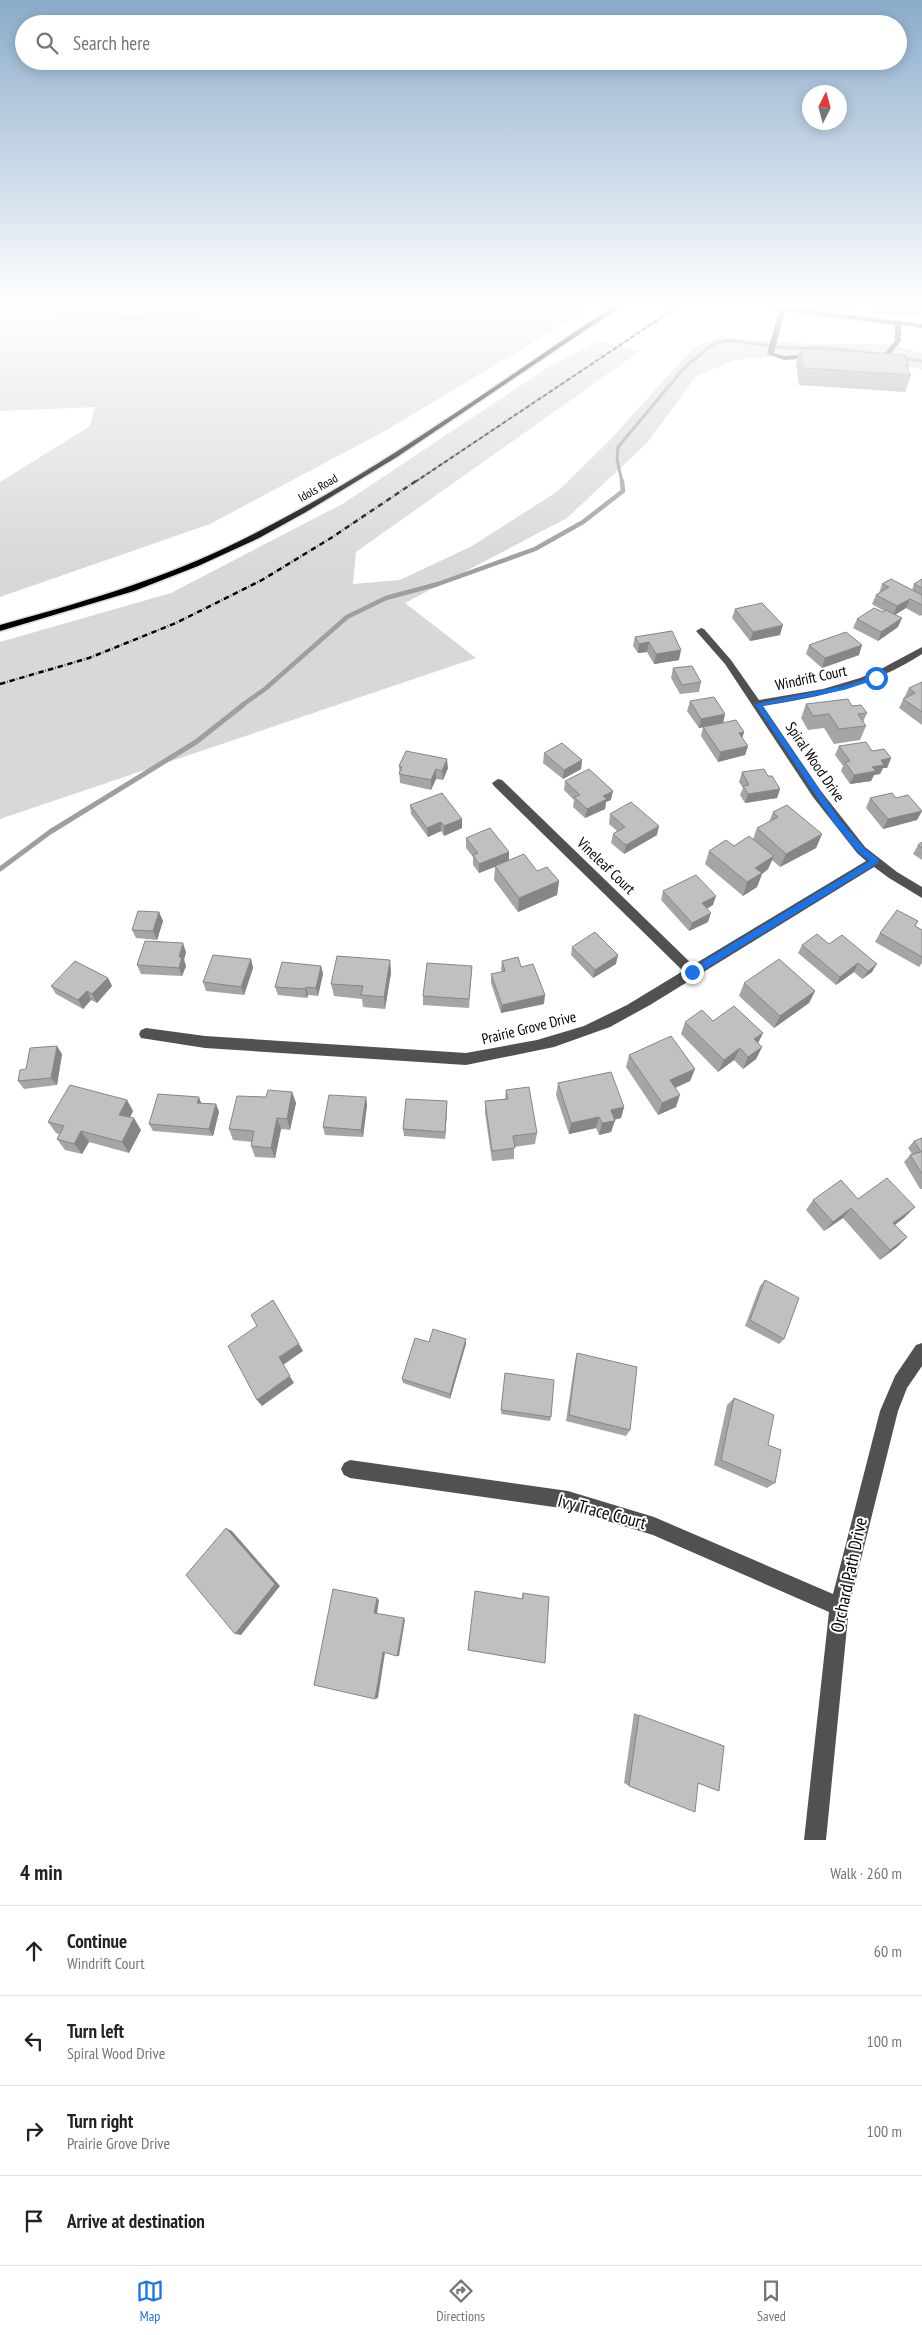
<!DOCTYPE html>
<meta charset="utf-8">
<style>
:root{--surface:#fff;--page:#f2f2f2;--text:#222;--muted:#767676;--line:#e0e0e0;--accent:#1a73e8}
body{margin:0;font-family:"PT Sans Narrow",sans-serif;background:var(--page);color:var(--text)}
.compass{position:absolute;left:802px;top:85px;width:45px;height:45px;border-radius:50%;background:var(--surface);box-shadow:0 2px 12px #0003;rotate:6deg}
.stop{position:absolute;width:15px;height:15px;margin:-11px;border:4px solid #1a73e8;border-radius:50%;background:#fff}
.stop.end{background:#1a73e8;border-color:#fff;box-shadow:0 1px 5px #0008}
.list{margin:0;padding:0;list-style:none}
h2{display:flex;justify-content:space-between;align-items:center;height:65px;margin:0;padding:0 20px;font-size:21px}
h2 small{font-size:16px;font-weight:400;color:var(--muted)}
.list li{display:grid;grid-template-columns:32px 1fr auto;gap:15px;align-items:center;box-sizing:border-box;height:90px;padding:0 20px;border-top:1px solid var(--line)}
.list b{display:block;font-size:19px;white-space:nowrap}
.list p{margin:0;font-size:16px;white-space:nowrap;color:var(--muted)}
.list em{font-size:16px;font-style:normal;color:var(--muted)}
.icon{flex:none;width:28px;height:28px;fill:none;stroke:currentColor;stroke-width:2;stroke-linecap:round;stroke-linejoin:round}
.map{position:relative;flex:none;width:922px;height:1840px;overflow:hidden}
.search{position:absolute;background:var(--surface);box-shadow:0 2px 12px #0003;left:15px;right:15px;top:15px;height:55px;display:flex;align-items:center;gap:12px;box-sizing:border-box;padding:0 18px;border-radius:28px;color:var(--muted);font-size:19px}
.sheet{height:425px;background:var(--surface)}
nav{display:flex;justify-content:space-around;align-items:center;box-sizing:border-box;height:70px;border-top:1px solid var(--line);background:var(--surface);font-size:14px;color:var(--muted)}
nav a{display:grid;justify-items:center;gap:2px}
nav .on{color:var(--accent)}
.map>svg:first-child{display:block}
.green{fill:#d8d8d8}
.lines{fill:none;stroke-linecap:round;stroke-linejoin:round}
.stream-far2{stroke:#9f9f9f;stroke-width:3}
.stream-far1{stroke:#9f9f9f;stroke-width:4.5}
.stream{stroke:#9f9f9f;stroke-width:5}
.major-casing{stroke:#dbdbdb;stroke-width:3}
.minor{fill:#515151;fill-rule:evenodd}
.major{fill:#000;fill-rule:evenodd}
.rail-far1{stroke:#000;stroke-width:2;stroke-dasharray:4.5 1 0.5 1;stroke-linecap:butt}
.rail{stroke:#000;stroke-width:2.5;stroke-dasharray:5.5 2 0.5 2;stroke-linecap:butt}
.wall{fill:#a5a5a5}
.shaded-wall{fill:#868686}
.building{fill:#c0c0c0;stroke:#868686}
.route{fill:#1a73e8}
.labels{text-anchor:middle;stroke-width:4;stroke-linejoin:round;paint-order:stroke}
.far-street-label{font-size:12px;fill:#000;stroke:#fff}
.street-label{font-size:15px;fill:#000;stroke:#fff}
.near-street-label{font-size:18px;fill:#000;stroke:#fff}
</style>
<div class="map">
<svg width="922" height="1840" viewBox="0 0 922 1840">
<rect width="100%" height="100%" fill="#fff"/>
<!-- green -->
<path class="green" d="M0,307H592L383,432L210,524L0,597V482L90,426L95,407L0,411Z
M719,338L815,344H887L922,353V370L908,366L802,354L735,360L696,376L648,442L567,518L405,603L476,658L0,819V642L171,593L344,503L553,364L600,341L640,351L356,552L353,584L400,580L472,546L558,491L608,442L694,347Z"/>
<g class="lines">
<!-- stream-far2 -->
<path class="stream-far2" d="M0,309L133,318L207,312L233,307
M900,358L922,361
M622,482L617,459L618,447L684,368L713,344L729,340L786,348H832L878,354"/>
<!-- stream-far1 -->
<path class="stream-far1" d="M241,706L265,689L347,617L386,598L438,584L535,549L583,522L623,491L622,481"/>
<!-- stream -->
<path class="stream" d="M0,869L50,832L196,742L243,705"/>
<defs>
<path id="major" d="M612,307H620L397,457L306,512L259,538L198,566L134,591L0,631V625C76,604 153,582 225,548C362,483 486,391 612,307Z"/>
</defs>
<!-- major casing -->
<use href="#major" class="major-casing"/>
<!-- minor -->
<path class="minor" d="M763,307H786L922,324V328L901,325V341L888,357L872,359V357L884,354L895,341V325L785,311L774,353L784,356L814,354L817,356L814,358L784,360L767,354L779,310Z
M701,628L704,629L731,660L759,700L823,689L860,678L879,670L922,647V654C873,686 820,697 763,706L821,791L865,847L897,872L922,887V898L889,878L874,867L650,1005L610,1027L554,1047L466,1065L205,1048L141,1038L139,1034L141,1030L146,1028L205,1036L466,1053L537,1040L584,1026L627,1005L683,971L494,786L492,783L498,779L502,780L693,965L866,861L857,853L813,797L725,664L696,631Z
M922,1343V1366L907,1388L898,1411L849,1607L826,1840H804L829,1612L653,1535L568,1509L350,1478L344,1475L341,1469L344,1463L350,1460L568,1491L654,1517L833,1594L880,1411L895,1376L916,1345Z"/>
<!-- major -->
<use href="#major" class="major"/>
<!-- rail-far1 -->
<path class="rail-far1" d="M415,482L677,307"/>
<!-- rail -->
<path class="rail" d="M0,684L89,658L176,623L262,580L331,538L416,481"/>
</g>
<!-- wall -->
<path class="wall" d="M816,307H858L856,312L827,309L826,312H816Z
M876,307H922V311H921L919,317L877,313Z
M800,348L909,366L907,369L911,375L905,392L799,385L796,365Z
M922,579V615L920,616L906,608L895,615L898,627L878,641L853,628L857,619L883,612L884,611L872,604L876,595L879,593L882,584L912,590L914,584Z
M735,609L780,635L750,641L732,618Z
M672,631L679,660L654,664L647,652L638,653L633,646L635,637Z
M809,645L859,655L822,668L806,654Z
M673,668L701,682L699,692L680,694L671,678Z
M922,682V725L899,708L909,688Z
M690,701L723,723L744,732L742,738L748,746L745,755L718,762L701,736L703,727L699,728L687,711Z
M806,704L852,706L867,713L863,722L866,726L860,740L834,744L824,728L808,730L801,718Z
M839,746L872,751L891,758L887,768H883L880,774L874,775L871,781L850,784L841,771L843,766L835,755Z
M544,753L582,760L581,769L563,779L543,763Z
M399,766L448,768L443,780L436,779L431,790L400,783Z
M742,772L768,776L780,789L777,798L745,803L740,795L743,788L739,782Z
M565,781L611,800L606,802L605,809L585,818L573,807L574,800L564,790Z
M870,798L922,811L917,820L883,829L866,808Z
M410,805L462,819V828L444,836L441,831L428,837L411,814Z
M773,812L822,834L816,848L780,867L772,860L768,869L762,874L757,887L743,896L705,864L709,851L734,846L753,839L757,828L769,822Z
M610,814L657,835L624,854L611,843L613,834L617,831L609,824Z
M466,838L509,852V860L537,871L559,881L557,895L518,912L494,880L495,867L479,873L473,865V857L466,848Z
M922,842V860L913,854L918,845Z
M663,891L713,905L707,909L708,922L689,931L661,900Z
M159,912L163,921L157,940L136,938L132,930Z
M918,921L915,926L922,930V963L919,967L875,942L880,933Z
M829,944L872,972L862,979L854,972L836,985L798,953L802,945Z
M572,947L616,964L593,978L571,955Z
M186,952L184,960L186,966L182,976L141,974L137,965Z
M251,959L253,968L244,995L206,991L203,982Z
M390,960L391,973L385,1009L363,1007L362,999L334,996L331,984Z
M502,961L521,967L544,1004L501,1013L491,983V974L502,972L501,969Z
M321,966L323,974L318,996L308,995L307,998L278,995L275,987Z
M472,966L469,1008L423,1005V996Z
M108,978L112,986L97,1003L91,1000L83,1009L56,994L51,986Z
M744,983L815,991L809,1003L774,1028L739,996Z
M713,1021L763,1033L758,1043L762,1047L756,1059L743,1069L734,1060L718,1072L681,1034L685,1022Z
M62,1054L57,1085L24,1089L18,1081Z
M629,1055L695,1069L690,1081L675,1088L676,1107L658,1115L626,1067Z
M558,1083L624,1107L621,1118L614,1120L611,1132L599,1135L596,1128L569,1134L556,1095Z
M506,1090L537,1133L535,1144L514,1147V1159L492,1161L485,1113V1101L505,1099Z
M292,1092L296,1103L290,1130L281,1129L275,1158L255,1157L251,1146L252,1142L233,1140L229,1129L266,1097Z
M366,1097L367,1105L363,1137L325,1135L323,1127Z
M127,1100L133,1111L130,1117L141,1130L129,1153L89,1142L82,1154L65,1150L57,1139L59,1134L56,1133L48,1122Z
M201,1103L216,1104L219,1112L213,1136L153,1131L149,1124Z
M447,1109L445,1139L404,1136L403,1129Z
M922,1138V1189H920L904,1162L910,1155L912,1154L908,1148L914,1141Z
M858,1199L905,1217L895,1225L907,1237L897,1247L880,1260L843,1218L824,1231L806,1210L813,1200Z
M765,1280L784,1339L779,1344L745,1326L760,1286Z
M466,1339V1344L450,1399L403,1383L402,1379L429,1342Z
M577,1353L630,1430L626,1436L566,1421L575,1361Z
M505,1373L551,1417L550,1421L501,1414Z
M734,1398L768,1445L775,1483L767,1488L714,1465L727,1405Z
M475,1591L522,1599V1595L523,1593L545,1663L468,1650Z
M634,1713L639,1715L698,1783L629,1786L624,1783Z"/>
<!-- shaded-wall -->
<path class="shaded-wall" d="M910,599L906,608L893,616L897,606Z
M902,618L898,627L878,641L881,632Z
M783,625L780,635L750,641L753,632Z
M649,642L647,652L638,653L639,644Z
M862,645L859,655L822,668L825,658Z
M681,650L679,660L654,664L656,654Z
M725,714L723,724L699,728L701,719Z
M744,732L741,742L739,733Z
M748,746L745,755L718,762L720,752Z
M891,758L887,768H883L880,774L874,775L871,781L850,784L854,775L881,760Z
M447,759L448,768L443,780L442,771Z
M582,760L581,769L563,779L564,770Z
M436,769V779L431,790V780Z
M780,789L777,798L745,803L748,794Z
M613,791L611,800L606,802L605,809L585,818L587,809L603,796Z
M922,811L917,820L883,829L888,819Z
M462,819V828L444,836V826Z
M441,822V831L428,837L427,828Z
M659,826L657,835L624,854L626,845Z
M822,834L816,848L780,867L786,854Z
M509,852V861L479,873V864Z
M774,856L768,869L762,874L757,887L743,896L747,882L755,868Z
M559,881L557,895L518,912L519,898Z
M716,896L713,905L699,912L702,903Z
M159,912L163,921L157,940L153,931Z
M711,913L708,922L689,931L692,923Z
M183,943L186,952L184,960L186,966L182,976L179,968V957Z
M618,955L616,964L593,978L595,970Z
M251,959L253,968L244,995L241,987Z
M390,960L391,973L385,1009L384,997Z
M858,963L854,972L836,985L840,977Z
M877,964L872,972L862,979L868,971Z
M321,966L323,974L318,996L316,988Z
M108,978L112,986L97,1003L92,994Z
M306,987L308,995L307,998L305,989Z
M87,991L91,1000L83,1009L78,1000Z
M815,991L809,1003L774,1028L780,1016Z
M545,995L544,1004L501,1013L502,1005Z
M763,1033L757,1045L754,1039Z
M57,1046L62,1054L57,1085L51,1078Z
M762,1047L756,1059L743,1069L748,1057Z
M740,1048L734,1060L718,1072L724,1060Z
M695,1069L690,1081L666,1092L670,1080Z
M292,1092L296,1103L290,1130L287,1119Z
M680,1095L676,1107L658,1115L662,1103Z
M199,1097L202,1105L197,1103Z
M366,1097L367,1105L363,1137L361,1130Z
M127,1100L133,1111L126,1126L119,1115Z
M447,1101V1109L445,1139V1132Z
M216,1104L219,1112L213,1136L209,1129Z
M624,1107L621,1118L608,1121L611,1110Z
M599,1117L596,1128L569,1134L571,1123Z
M134,1118L141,1130L129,1153L122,1142Z
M277,1118L281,1129L275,1158L271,1148Z
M615,1121L611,1132L599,1135L602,1123Z
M81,1131L89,1142L82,1154L74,1144Z
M915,1207L905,1217L884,1233L893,1223Z
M851,1208L843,1218L824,1231L833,1222Z
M907,1237L897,1247L880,1260L890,1250Z
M466,1339V1344L450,1399V1394Z
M299,1344L303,1351L283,1365L294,1383L262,1406L257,1400L279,1357Z
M226,1528L232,1531L280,1586L241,1635L235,1634Z
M377,1598L379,1600L377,1614L374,1613Z
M404,1618L405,1620L399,1656H397Z
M383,1652L385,1653L378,1698L375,1699Z"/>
<!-- building -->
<path class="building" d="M800,348L905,355L909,366L905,365L911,375L803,368Z
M891,579L922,595V605L910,599L897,606L876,595L889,587L882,584Z
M922,579V588L914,584Z
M762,603L783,625L753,632L735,609Z
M874,608L883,612L886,610L902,618L881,632L857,619Z
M672,631L681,650L656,654L649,642L639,644L635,637Z
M846,632L862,645L825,658L809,645Z
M692,666L701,682L682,685L673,668Z
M922,682V712L903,699L915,693L909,688Z
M714,697L725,714L701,719L690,701Z
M848,699L852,706L861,705L867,713L858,714L866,726L839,729L829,714L813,716L806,704Z
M736,720L744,732L739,733L748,746L720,752L703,727Z
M866,742L872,751L884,749L891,758L881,760L884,765L872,767L876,771L854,775L845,762L850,761L839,746Z
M562,743L582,760L564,770L544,753Z
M406,751L447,759L442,771L436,769L431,780L399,774L402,767L399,766Z
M589,769L613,791L603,796L607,799L587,809L574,797L580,795L565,781Z
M764,769L768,776H772L780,789L748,794L743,786L749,785L742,772Z
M442,793L462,819L444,826L441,822L427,828L410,805Z
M892,793L896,798L908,795L922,811L888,819L870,798Z
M631,802L659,826L626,845L613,834L625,827L610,814Z
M787,805L822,834L786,854L757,828L778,817L773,812Z
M490,828L509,852L479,864L473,855L478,853L466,838Z
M749,836L774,856L755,868L762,873L747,882L709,851L726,840L734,846Z
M922,842V848L918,845Z
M524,854L537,871L547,867L559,881L519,898L495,866Z
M696,875L716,896L702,903L711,913L692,923L663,891Z
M897,910L918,921L915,926L922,930V957L880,933Z
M138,911L159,912L153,931L132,930Z
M595,932L618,955L595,970L572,947Z
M817,934L829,944L842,935L877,964L868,971L858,963L840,977L802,945Z
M145,941L183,943L179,957H182L179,968L137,965Z
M213,955L251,959L241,987L203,982Z
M337,956L390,960L384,997L361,995L363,986L331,984Z
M518,957L521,967L533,964L545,995L502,1005L491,974L505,971L502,961Z
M779,959L815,991L780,1016L744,983Z
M75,961L108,978L92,994L87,991L78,1000L51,986Z
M282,962L321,966L316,988L306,987L305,989L275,987Z
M427,963L472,966L469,999L423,996Z
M734,1006L763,1033L754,1039L762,1047L748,1057L740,1048L724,1060L685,1022L702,1010L713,1021Z
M671,1036L695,1069L670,1080L680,1095L662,1103L629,1055Z
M57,1046L51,1078L18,1081L20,1070L26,1069L30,1048Z
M611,1072L624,1107L611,1110L615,1121L602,1123L599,1117L571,1123L558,1083Z
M70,1085L127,1100L119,1115L134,1118L122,1142L81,1131L74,1144L57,1139L64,1126L48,1122Z
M529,1087L537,1133L513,1136L515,1148L492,1151L485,1101L508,1099L506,1090Z
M268,1090L292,1092L287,1119L277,1118L271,1148L251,1146L254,1131L229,1129L237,1096L266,1097Z
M158,1094L199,1097L197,1103L216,1104L209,1129L149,1124Z
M329,1095L366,1097L361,1130L323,1127Z
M406,1099L447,1101L445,1132L403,1129Z
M922,1138V1174L910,1155L921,1152L914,1141Z
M887,1178L915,1207L893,1223L907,1237L890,1250L851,1208L833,1222L813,1200L841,1180L858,1199Z
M765,1280L799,1298L784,1339L750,1320Z
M273,1300L299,1344L279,1357L290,1376L257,1400L228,1346L257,1326L251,1315Z
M433,1329L466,1339L450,1394L402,1379L415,1338L429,1342Z
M577,1353L637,1367L630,1430L569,1415Z
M505,1373L554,1380L551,1417L501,1410Z
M734,1398L774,1415L768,1445L781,1450L775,1483L721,1460Z
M226,1528L275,1584L235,1634L186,1575Z
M333,1589L377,1598L374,1613L404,1618L397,1656L383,1652L375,1699L314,1685Z
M475,1591L523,1599V1593L549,1597L545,1663L468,1650Z
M639,1715L724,1746L719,1791L698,1783L695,1812L629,1786Z"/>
<!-- sky -->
<linearGradient id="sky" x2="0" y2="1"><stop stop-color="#8baccb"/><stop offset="0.54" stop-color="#fff"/><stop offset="1" stop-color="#fff" stop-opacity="0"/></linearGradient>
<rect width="922" height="565" fill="url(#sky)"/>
<!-- route -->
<path class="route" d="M876,676L878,679L844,690L762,706L840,820L864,848L878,859V863L695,975H689V970L870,861L858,852L835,824L755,704L843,686Z"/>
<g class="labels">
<!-- far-street labels -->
<g class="far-street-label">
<text transform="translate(318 488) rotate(-30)" y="4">Idols Road</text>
</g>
<!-- street labels -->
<g class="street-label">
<text transform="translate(811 678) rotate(-12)" y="5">Windrift Court</text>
<text transform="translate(815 762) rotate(56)" y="5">Spiral Wood Drive</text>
<text transform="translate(606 866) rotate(44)" y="5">Vineleaf Court</text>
<text transform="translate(529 1028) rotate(-14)" y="5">Prairie Grove Drive</text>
</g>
<!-- near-street labels -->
<g class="near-street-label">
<text transform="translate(602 1512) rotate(15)" y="6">Ivy Trace Court</text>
<text transform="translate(849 1575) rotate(-78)" y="6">Orchard Path Drive</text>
</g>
</g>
</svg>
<svg class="compass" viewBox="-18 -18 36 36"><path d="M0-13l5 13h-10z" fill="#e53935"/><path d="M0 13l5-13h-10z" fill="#767676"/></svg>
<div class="stop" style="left:876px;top:678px"></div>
<div class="stop end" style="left:692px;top:972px"></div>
<div class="search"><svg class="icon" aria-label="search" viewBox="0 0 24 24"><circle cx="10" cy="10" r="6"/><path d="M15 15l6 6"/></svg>Search here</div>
</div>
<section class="sheet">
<h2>4 min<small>Walk · 260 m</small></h2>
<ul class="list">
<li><svg class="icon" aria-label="ahead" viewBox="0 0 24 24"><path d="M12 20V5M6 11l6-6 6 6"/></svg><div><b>Continue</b><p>Windrift Court</p></div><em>60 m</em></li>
<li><svg class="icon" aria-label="left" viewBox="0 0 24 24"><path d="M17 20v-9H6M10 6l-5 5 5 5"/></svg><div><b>Turn left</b><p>Spiral Wood Drive</p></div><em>100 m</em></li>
<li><svg class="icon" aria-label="right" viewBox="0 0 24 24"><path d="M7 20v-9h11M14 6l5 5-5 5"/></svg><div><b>Turn right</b><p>Prairie Grove Drive</p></div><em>100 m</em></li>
<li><svg class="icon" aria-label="arrive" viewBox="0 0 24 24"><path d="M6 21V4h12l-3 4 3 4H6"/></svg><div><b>Arrive at destination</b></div></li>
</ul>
</section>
<nav>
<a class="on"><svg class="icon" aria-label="map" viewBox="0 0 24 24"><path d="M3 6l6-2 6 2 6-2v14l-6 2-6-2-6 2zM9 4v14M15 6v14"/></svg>Map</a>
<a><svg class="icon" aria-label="directions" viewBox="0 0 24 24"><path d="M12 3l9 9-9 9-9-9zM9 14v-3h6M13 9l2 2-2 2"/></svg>Directions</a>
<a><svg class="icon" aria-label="saved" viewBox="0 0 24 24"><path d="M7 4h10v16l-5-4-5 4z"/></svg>Saved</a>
</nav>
